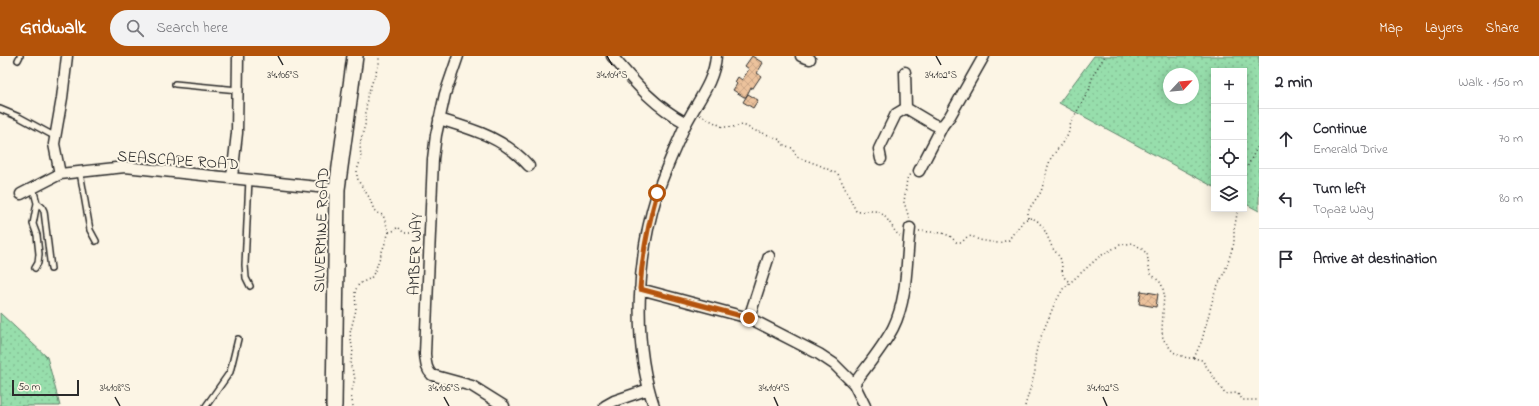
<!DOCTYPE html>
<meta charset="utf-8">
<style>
:root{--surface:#fff;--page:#f2f2f3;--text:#2b2b33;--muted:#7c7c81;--line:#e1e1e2;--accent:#b45309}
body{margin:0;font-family:"Indie Flower",sans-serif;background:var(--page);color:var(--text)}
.controls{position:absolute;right:12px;top:12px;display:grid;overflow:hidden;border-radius:0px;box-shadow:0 2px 10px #0003}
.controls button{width:36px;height:36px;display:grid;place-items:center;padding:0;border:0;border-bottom:1px solid var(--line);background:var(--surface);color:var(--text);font:20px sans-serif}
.compass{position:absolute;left:1163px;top:12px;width:36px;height:36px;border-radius:50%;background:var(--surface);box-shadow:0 2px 10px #0003;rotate:64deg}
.scale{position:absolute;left:12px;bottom:10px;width:67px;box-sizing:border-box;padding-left:4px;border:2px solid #2b2b2b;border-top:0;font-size:11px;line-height:14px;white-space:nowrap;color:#2b2b2b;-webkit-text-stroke:3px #fcf5e5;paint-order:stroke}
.stop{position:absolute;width:12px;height:12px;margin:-9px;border:3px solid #b45309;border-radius:50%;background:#fff}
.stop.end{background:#b45309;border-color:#fff;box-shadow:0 1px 4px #0008}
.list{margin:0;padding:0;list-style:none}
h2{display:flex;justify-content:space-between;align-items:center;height:52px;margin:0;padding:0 16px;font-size:17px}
h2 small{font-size:13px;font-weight:400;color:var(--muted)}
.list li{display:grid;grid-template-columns:26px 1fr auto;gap:12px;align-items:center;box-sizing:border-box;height:60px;padding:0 16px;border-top:1px solid var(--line)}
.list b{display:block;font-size:15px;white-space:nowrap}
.list p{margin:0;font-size:13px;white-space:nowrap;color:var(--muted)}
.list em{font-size:13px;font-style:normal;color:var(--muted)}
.icon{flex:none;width:22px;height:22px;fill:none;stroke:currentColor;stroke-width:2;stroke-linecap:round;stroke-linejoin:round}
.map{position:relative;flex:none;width:1259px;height:350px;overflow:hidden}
header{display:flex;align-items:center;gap:24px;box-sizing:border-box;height:56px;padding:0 20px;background:var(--accent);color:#fff}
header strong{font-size:19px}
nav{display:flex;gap:22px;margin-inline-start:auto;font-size:14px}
.search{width:280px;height:36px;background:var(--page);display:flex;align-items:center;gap:10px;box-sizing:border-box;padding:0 14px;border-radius:22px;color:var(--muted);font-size:15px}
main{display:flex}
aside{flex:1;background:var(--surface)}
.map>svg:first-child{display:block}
.park{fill:url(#park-dots);stroke:#61846c;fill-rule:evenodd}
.building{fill:url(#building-cross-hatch);stroke:#2b2b2b}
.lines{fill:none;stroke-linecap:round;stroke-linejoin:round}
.lane-casing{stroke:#2b2b2b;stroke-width:8}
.street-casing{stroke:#2b2b2b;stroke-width:13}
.secondary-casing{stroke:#2b2b2b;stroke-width:18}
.path{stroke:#2b2b2b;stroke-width:1.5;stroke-dasharray:1 3;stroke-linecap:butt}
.lane{stroke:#fcf5e5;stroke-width:5}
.street{stroke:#fcf5e5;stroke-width:10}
.secondary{stroke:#fcf5e5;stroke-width:15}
.route{stroke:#b45309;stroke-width:5}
.ticks{fill:none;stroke:#2b2b2b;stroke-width:1.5}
.labels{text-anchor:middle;stroke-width:4;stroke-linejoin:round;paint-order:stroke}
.street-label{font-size:16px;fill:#2b2b2b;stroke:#fcf5e5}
.ticks-label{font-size:10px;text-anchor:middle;fill:#2b2b2b;stroke:#fcf5e5;stroke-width:4;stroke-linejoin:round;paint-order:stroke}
</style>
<header>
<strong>Gridwalk</strong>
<div class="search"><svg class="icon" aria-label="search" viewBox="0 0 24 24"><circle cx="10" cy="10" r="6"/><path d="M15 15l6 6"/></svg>Search here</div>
<nav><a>Map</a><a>Layers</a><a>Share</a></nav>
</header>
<main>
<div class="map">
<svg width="1259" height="350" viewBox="0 0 1259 350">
<defs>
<pattern id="park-dots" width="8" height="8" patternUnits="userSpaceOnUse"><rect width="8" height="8" fill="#97deac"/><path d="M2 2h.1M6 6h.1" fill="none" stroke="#82bf94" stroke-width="1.8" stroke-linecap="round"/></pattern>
<pattern id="building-cross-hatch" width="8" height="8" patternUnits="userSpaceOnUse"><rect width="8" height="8" fill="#ecc29c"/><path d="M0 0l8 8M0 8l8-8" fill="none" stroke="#cba787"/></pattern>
</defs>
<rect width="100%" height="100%" fill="#fcf5e5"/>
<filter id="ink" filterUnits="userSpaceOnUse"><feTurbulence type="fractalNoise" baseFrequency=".025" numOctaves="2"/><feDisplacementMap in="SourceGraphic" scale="8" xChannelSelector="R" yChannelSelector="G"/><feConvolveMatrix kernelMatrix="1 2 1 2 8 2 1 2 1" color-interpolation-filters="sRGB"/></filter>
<g filter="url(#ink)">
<!-- park -->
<path class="park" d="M1094,0H1259V155L1244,147V15H1214V131L1059,47ZM1169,18H1193V42H1169Z
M0,257L47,301L60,350H0Z"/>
<!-- building -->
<path class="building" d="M752,0L763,7L757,17L761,20L753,32L751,31L746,41H744L733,34L737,28L735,26L738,21L742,24L749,13L745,10Z
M748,38L758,44L753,52L743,46Z
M1141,235L1158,238L1156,251L1139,248Z"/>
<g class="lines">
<defs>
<path id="lane" d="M18,4L20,0
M175,28L238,34
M0,53L19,61L54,80
M80,116L90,174L96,185
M249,123L245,209L246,222L250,230
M33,132L37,147L33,168L37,179L39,198L38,207L35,212
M37,147L42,151L44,155L51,213
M206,350L230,316L238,283"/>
<path id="street" d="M458,0L445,38L436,79L433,103L425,298C426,307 426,313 432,319L472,330L504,350
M612,0C635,27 654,50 686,67
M801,0L810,3
M906,52L933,68L938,70L943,69L950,60L984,0
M439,63C475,74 504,82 529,110
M881,103L879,93L896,58L906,52L905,16
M919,115L943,69
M60,118L54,88L62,42L67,0
M232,121L237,77L238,0
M21,138L60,118L125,111L337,133
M640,233L749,262L819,298L834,308L854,328L865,350
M749,262L769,200
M854,328C867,310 883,291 893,272C908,242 906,205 910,172
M605,350L614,345L649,333
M654,350C632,286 637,202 657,138C664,116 674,95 683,74C694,49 714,28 716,0"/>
<path id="secondary" d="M334,350L337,133L355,0"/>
</defs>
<!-- lane casing -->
<use href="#lane" class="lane-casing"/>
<!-- street casing -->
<use href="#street" class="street-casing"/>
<!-- secondary casing -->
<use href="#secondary" class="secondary-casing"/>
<!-- path -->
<path class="path" d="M700,59L723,71H732L743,69L756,75L772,80L780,84L784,89L792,92L797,101L819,109L838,118L856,155L858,156C879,154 880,153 892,170C894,174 896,177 900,180
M1244,117L1259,88
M909,162L904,146L907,123L910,118
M1028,162V156L1031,150L1041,136L1048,110L1051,102L1068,79L1071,66L1089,34L1093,19L1105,0
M919,175L942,177L950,180L956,186H962L967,181L972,180L979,184L998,187L1009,184C1013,176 1019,172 1023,165C1039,154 1047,180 1052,191C1055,196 1059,199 1061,204C1062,209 1062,215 1063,219C1064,222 1067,224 1069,226
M389,176L393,175L398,171L404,177H412L420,179L421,177
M1194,302L1202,284L1215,235L1225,215L1234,187V174L1238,153
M353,350L351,339L355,321L350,308L353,297L350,277L356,254L355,235L359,228L371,222L375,215L389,176L383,159L377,157L374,154L369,141L359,126L357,121V114L361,103L360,87L365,69L367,41L379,7V0
M1025,350L1035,316V301L1038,288L1054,249L1063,233L1100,200L1120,189L1133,187L1142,193L1147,198L1150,217L1161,227L1164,236L1162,275L1163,283L1173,296L1187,302H1194L1202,304L1225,338L1237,337L1243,344H1259"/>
<!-- lane -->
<use href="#lane" class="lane"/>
<!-- street -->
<use href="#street" class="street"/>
<!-- secondary -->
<use href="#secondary" class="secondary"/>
</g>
</g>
<g class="lines" filter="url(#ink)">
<!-- route -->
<path class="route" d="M657,137C648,169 642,200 640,233L749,262"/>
</g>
<!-- ticks -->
<path class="ticks" d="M278,0L283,9M607,0L612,9M936,0L941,9M115,341L120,350M444,341L449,350M774,341L778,350M1103,341L1107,350"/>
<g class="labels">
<!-- street labels -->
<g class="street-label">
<text transform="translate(178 103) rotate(4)" y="6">SEASCAPE ROAD</text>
<text transform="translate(320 174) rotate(-88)" y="6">SILVERMINE ROAD</text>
<text transform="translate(414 198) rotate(-88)" y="6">AMBER WAY</text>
</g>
</g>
<g class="ticks-label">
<text x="283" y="22">34.106°S</text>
<text x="612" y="22">34.104°S</text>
<text x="941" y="22">34.102°S</text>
<text x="115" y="335">34.108°S</text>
<text x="444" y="335">34.106°S</text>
<text x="774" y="335">34.104°S</text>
<text x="1103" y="335">34.102°S</text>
</g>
</svg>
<div class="controls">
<button>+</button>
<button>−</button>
<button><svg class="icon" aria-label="locate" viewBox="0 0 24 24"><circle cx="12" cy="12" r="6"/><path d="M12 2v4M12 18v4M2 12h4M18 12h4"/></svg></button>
<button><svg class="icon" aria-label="layers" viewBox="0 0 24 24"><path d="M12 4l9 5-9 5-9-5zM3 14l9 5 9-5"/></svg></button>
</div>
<svg class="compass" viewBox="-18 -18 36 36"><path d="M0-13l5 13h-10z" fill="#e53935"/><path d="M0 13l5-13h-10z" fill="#7c7c81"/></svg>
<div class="scale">50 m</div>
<div class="stop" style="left:657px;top:137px"></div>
<div class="stop end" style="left:749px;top:262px"></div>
</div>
<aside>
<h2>2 min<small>Walk · 150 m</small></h2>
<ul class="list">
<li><svg class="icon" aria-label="ahead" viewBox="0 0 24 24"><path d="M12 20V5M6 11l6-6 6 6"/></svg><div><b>Continue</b><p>Emerald Drive</p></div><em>70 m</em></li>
<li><svg class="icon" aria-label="left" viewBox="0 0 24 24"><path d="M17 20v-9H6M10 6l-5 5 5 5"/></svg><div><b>Turn left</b><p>Topaz Way</p></div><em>80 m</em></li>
<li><svg class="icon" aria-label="arrive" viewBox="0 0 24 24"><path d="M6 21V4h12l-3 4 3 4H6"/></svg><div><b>Arrive at destination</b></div></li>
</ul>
</aside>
</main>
